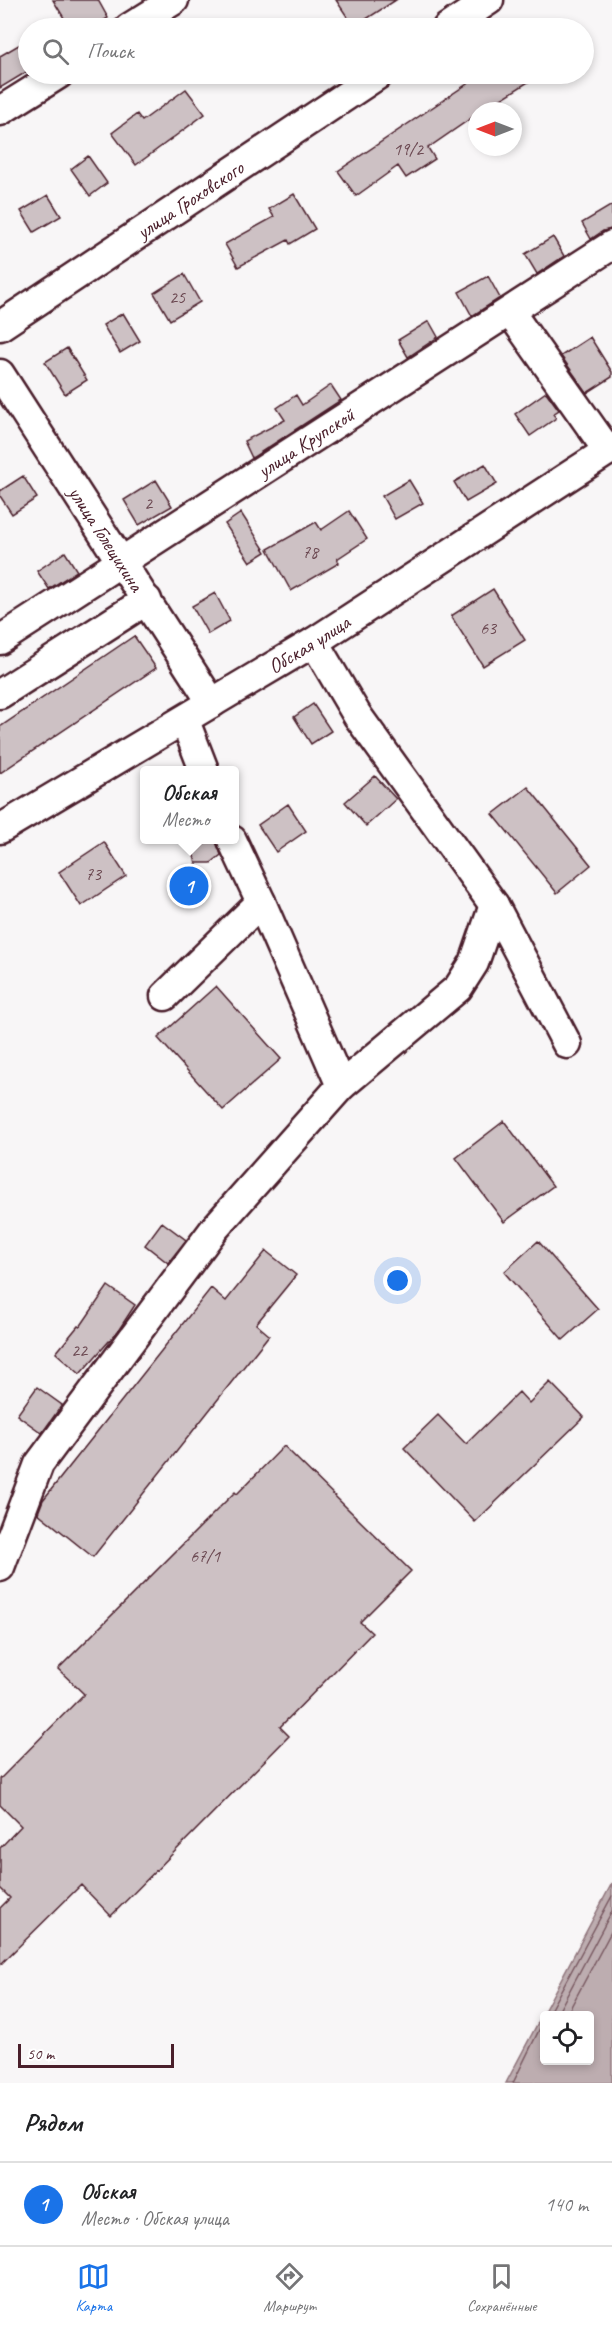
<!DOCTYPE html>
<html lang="ru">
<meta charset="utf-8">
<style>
:root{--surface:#fff;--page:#f2f2f2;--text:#202124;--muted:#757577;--line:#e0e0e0;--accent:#1a73e8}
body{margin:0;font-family:Caveat,sans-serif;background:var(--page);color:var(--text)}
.controls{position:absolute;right:18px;bottom:18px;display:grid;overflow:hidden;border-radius:6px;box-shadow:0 3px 9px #0003}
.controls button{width:54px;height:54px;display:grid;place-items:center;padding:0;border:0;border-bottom:2px solid var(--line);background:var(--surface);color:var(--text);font:30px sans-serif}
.compass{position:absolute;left:468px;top:102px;width:54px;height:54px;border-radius:50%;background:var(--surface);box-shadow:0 3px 9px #0003;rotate:270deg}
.scale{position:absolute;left:18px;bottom:15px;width:156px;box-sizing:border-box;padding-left:6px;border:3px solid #4a1f2b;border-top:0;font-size:16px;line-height:21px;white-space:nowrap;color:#4a1f2b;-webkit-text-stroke:4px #fff;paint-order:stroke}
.you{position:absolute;left:398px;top:1281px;width:21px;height:21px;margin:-15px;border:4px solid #fff;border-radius:50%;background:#1a73e8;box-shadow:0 0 0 9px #1a73e833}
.badge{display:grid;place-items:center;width:39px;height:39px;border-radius:50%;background:var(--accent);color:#fff;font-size:20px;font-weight:700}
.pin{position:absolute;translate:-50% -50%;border:3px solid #fff;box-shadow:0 2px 6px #0006}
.popup{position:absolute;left:140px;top:766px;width:99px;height:78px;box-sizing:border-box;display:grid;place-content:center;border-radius:6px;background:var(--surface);filter:drop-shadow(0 2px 4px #0005);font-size:20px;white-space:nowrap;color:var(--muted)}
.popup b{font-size:22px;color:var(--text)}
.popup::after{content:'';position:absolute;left:50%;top:100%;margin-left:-12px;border:12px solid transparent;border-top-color:var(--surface)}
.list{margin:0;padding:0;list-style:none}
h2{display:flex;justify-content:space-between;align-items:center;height:78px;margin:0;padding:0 24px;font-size:26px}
h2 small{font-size:20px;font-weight:400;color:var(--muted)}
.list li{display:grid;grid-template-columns:39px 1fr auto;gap:18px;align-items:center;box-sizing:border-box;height:84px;padding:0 24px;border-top:2px solid var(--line)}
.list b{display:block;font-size:22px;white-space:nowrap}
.list p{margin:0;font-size:20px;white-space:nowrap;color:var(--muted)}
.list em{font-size:20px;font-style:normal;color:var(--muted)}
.icon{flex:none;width:33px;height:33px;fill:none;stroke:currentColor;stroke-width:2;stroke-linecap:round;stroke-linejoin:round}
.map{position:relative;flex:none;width:612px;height:2083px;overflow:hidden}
.search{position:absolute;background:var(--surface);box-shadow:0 3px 9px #0003;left:18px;right:18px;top:18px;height:66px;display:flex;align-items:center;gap:15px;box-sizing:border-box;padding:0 21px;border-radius:33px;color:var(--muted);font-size:22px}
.sheet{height:162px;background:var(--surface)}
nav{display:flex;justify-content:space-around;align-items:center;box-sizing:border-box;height:84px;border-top:2px solid var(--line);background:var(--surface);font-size:16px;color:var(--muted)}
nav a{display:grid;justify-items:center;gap:3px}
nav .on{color:var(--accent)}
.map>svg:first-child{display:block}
.water{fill:#bdadb0;stroke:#8f747b;stroke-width:1.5;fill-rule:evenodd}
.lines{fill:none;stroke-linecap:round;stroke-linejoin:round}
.shore{stroke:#785860;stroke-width:1.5}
.building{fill:#cdc1c4;stroke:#4a1f2b;stroke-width:1.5}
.minor-casing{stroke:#4a1f2b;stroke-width:33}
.minor{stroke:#fff;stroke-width:28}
.labels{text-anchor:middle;stroke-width:4.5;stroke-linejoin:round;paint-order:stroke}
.number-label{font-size:18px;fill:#6b4851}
.street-label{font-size:21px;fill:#4a1f2b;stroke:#fff}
</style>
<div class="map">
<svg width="612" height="2083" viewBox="0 0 612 2083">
<rect width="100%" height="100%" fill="#f8f6f7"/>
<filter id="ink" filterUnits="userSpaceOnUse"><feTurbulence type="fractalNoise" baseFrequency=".0167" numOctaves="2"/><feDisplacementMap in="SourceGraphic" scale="12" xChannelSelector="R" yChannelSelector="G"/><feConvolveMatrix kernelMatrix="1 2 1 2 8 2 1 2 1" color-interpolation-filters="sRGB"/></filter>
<g filter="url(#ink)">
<!-- water -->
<path class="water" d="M612,1883V2083H506ZM544,2016H590V2060H544Z"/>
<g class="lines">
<!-- shore -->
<path class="shore" d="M547,2016L612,1896
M556,2016L612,1911
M566,2016L612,1930
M513,2083L544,2020"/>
</g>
<!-- building -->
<path class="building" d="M53,0H98L108,18L91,28H70Z
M336,0H396L354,27Z
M22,43L28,54V71L0,88V56Z
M482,74H541L482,111H477V114L428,148L435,159L406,178L398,166L356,196L338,171Z
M186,89L205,114L136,165L112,133L137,114L142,121Z
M88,156L107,183L90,196L71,169Z
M294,194L315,229L290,244L288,240L238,267L225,244L274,217L269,209Z
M48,195L61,216L34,232L21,211Z
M612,205V229L603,231L591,239L582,223Z
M553,237L564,256L537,274L525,254Z
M184,274L200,302L170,320L154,293Z
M488,276L500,298L472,316L459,292Z
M123,313L140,341L120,353L103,325Z
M429,321L438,337L408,357L398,340Z
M590,337L612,372V377L587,393L561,356Z
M67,348L87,380L65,394L45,362Z
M331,385L341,400L252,458L244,441L285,420L277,408L296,395L302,405Z
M546,392L559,410L553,414L556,418L530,436L515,414Z
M485,464L497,484L466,502L454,482Z
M23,476L37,498L12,514L0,496V491Z
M156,480L172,506L139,525L124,500Z
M409,480L423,503L395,519L382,496Z
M349,511L367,539L337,559L339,563L291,591L268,549L316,522L321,530Z
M241,513L266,552L250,562L225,524Z
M65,552L77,571L49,589L37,571Z
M493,589L525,640L483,666L451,616Z
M215,593L230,621L208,634L192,606Z
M134,636L156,668L0,773V727Z
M313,704L331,731L311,744L294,717Z
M375,776L396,799L366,826L345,802Z
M528,787L591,865L557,893L493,814Z
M288,804L306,831L276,852L258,825Z
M194,840H216L221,855L211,863H196L192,849Z
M104,842L126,876L81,906L59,872Z
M188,871L204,891L190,902L174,881Z
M216,986L281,1059L223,1110L158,1038Z
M504,1121L553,1186L504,1222L456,1158Z
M162,1222L186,1240L168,1263L145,1245Z
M538,1241L598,1309L563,1340L504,1272Z
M266,1251L296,1275L256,1324L269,1335L93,1557L38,1513L43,1500L211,1288L226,1301Z
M108,1286L135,1305L118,1331L80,1374L56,1353L78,1326L80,1327Z
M550,1382L584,1417L475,1522L404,1448L438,1415L466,1444L519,1392L529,1403Z
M37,1387L62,1405L42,1433L17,1415Z
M284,1446L411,1571L360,1622L372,1633L280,1727L289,1736L111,1916L81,1885L0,1965V1908L10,1898L0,1888V1848L21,1826L0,1805V1779L84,1694L58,1669L235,1492L237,1494Z"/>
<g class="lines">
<defs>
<g id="minor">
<path d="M129,28L174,0"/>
<path d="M447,28L489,0"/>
<path d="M0,111L59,74"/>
<path d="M510,312L608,451"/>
<path id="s1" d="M0,326L379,74"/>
<path id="s2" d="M0,374L212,703"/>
<path id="s3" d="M0,640L612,245"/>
<path d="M314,642L357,715L494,905L567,1044"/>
<path d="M0,694L147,600"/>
<path d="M185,721L204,770"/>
<path id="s4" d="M0,829L314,642L612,448"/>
<path d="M232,840L261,902L341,1086"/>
<path d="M165,996L261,902"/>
<path d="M0,1567L39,1464L215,1228L341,1086L458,988L474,963L494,905"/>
</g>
</defs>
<!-- minor casing -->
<use href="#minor" class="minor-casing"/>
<!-- minor -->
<use href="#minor" class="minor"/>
</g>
</g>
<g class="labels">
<!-- number labels -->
<g class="number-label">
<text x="408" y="155">19/2</text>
<text x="177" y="303">25</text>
<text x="148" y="509">2</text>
<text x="310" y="558">78</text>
<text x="488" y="634">63</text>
<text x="93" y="880">73</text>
<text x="79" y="1356">22</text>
<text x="205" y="1562">67/1</text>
</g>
<!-- street labels -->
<g class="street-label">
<text dy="7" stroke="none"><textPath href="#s1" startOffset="228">улица Гроховского</textPath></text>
<text dy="7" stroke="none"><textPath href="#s3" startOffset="364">улица Крупской</textPath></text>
<text dy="7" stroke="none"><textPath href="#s2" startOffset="196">улица Голещихина</textPath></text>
<text dy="7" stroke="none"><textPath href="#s4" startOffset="360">Обская улица</textPath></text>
</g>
</g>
</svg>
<div class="controls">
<button><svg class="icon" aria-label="locate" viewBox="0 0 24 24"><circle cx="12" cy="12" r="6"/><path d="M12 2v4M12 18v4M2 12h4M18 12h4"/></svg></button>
</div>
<svg class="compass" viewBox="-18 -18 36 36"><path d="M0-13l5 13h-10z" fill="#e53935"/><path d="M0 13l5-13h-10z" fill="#757577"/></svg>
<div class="scale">50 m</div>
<div class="you"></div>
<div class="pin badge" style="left:189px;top:886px">1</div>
<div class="popup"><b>Обская</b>Место</div>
<div class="search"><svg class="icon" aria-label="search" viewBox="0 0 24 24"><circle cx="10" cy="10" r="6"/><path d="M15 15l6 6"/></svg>Поиск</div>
</div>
<section class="sheet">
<h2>Рядом<small></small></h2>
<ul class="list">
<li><span class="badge">1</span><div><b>Обская</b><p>Место · Обская улица</p></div><em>140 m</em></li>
</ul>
</section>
<nav>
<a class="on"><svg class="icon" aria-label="map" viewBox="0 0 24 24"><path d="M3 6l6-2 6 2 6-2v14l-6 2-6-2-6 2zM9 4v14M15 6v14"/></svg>Карта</a>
<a><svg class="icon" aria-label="directions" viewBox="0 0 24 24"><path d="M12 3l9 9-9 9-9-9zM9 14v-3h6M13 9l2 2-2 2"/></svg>Маршрут</a>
<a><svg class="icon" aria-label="saved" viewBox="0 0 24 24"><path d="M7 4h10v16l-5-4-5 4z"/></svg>Сохранённые</a>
</nav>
